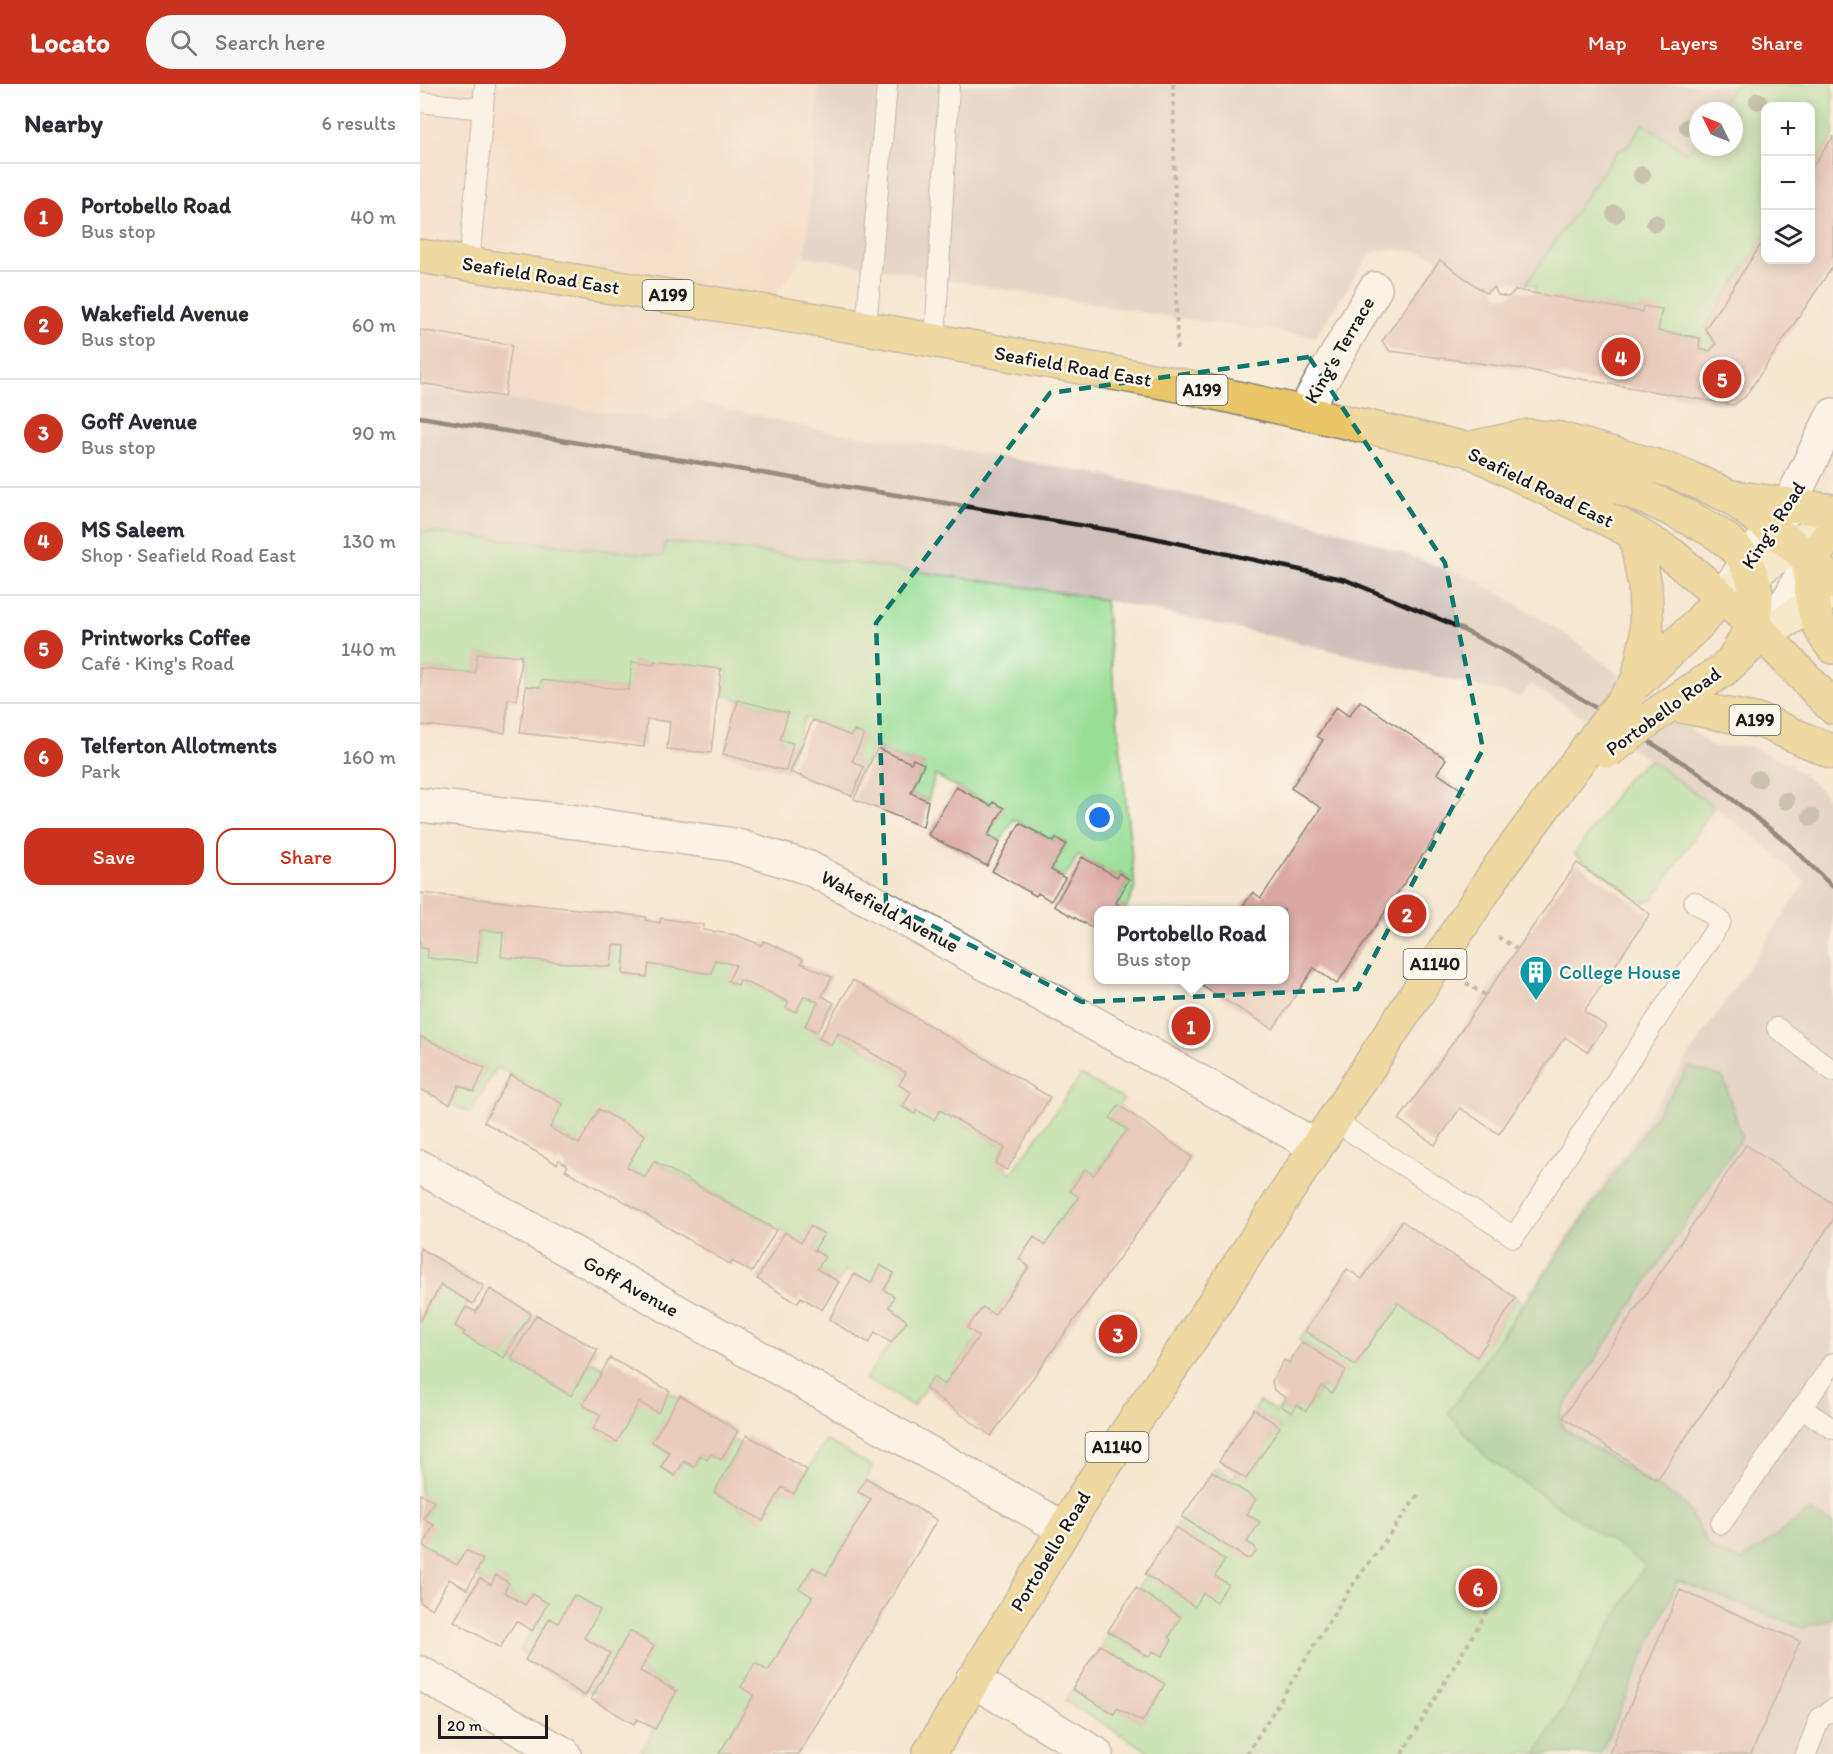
<!DOCTYPE html>
<meta charset="utf-8">
<style>
:root{--surface:#fff;--page:#f7f7f7;--text:#2b2b33;--muted:#7c7c81;--line:#e1e1e2;--accent:#c8321e}
body{margin:0;font-family:Itim,sans-serif;background:var(--page);color:var(--text)}
.controls{position:absolute;right:18px;top:18px;display:grid;overflow:hidden;border-radius:12px;box-shadow:0 3px 15px #0003}
.controls button{width:54px;height:54px;display:grid;place-items:center;padding:0;border:0;border-bottom:2px solid var(--line);background:var(--surface);color:var(--text);font:30px sans-serif}
.compass{position:absolute;left:1269px;top:18px;width:54px;height:54px;border-radius:50%;background:var(--surface);box-shadow:0 3px 15px #0003;rotate:313deg}
.scale{position:absolute;left:18px;bottom:15px;width:110px;box-sizing:border-box;padding-left:6px;border:3px solid #1c1c1c;border-top:0;font-size:16px;line-height:21px;white-space:nowrap;color:#1c1c1c;-webkit-text-stroke:4px #fbf7ec;paint-order:stroke}
.you{position:absolute;left:680px;top:734px;width:21px;height:21px;margin:-15px;border:4px solid #fff;border-radius:50%;background:#1a73e8;box-shadow:0 0 0 9px #1a73e833}
.badge{display:grid;place-items:center;width:39px;height:39px;border-radius:50%;background:var(--accent);color:#fff;font-size:20px;font-weight:700}
.pin{position:absolute;translate:-50% -50%;border:3px solid #fff;box-shadow:0 2px 6px #0006}
.popup{position:absolute;left:674px;top:822px;width:195px;height:78px;box-sizing:border-box;display:grid;place-content:center;border-radius:12px;background:var(--surface);filter:drop-shadow(0 2px 4px #0005);font-size:20px;white-space:nowrap;color:var(--muted)}
.popup b{font-size:22px;color:var(--text)}
.popup::after{content:'';position:absolute;left:50%;top:100%;margin-left:-12px;border:12px solid transparent;border-top-color:var(--surface)}
.list{margin:0;padding:0;list-style:none}
h2{display:flex;justify-content:space-between;align-items:center;height:78px;margin:0;padding:0 24px;font-size:26px}
h2 small{font-size:20px;font-weight:400;color:var(--muted)}
.list li{display:grid;grid-template-columns:39px 1fr auto;gap:18px;align-items:center;box-sizing:border-box;height:108px;padding:0 24px;border-top:2px solid var(--line)}
.list b{display:block;font-size:22px;white-space:nowrap}
.list p{margin:0;font-size:20px;white-space:nowrap;color:var(--muted)}
.list em{font-size:20px;font-style:normal;color:var(--muted)}
.actions{display:flex;gap:12px;padding:18px 24px}
.actions a{flex:1;padding:14px 0;border:2px solid var(--accent);border-radius:18px;text-align:center;font-size:21px;color:var(--accent)}
.actions .main{background:var(--accent);color:#fff}
.icon{flex:none;width:33px;height:33px;fill:none;stroke:currentColor;stroke-width:2;stroke-linecap:round;stroke-linejoin:round}
.map{position:relative;flex:none;width:1413px;height:1670px;overflow:hidden}
header{display:flex;align-items:center;gap:36px;box-sizing:border-box;height:84px;padding:0 30px;background:var(--accent);color:#fff}
header strong{font-size:28px}
nav{display:flex;gap:33px;margin-inline-start:auto;font-size:21px}
.search{width:420px;height:54px;background:var(--page);display:flex;align-items:center;gap:15px;box-sizing:border-box;padding:0 21px;border-radius:33px;color:var(--muted);font-size:22px}
main{display:flex}
aside{flex:1;background:var(--surface)}
.map>svg:first-child{display:block}
.built{fill:#f4d3c0}
.industrial{fill:#d0c0bc}
.green{fill:#99de97;stroke:#5a7d5a;stroke-width:1.5}
.forest{fill:#7abd80;stroke:#4b6c4e;stroke-width:1.5}
.building{fill:#daa8a0}
.lines{fill:none;stroke-linecap:round;stroke-linejoin:round}
.service-casing{stroke:#888276;stroke-width:22}
.minor-casing{stroke:#888276;stroke-width:36}
.tertiary-casing{stroke:#888276;stroke-width:36}
.secondary-casing{stroke:#888276;stroke-width:36}
.primary-casing{stroke:#888276;stroke-width:36}
.path{stroke:#888276;stroke-width:4;stroke-dasharray:4.5 4.5;stroke-linecap:butt}
.service{stroke:#fff;stroke-width:20}
.minor{stroke:#fff;stroke-width:33}
.tertiary{stroke:#fff;stroke-width:33}
.secondary{stroke:#f6e9c3;stroke-width:33}
.primary{stroke:#e9c769;stroke-width:33}
.rail{stroke:#1c1c1c;stroke-width:4.5}
.primary-bridge-casing{stroke:#888276;stroke-width:36;stroke-linecap:butt}
.primary-bridge{stroke:#e9c769;stroke-width:33}
.tree{fill:#939781}
.marked{fill:none;stroke:#0f766e;stroke-width:4.5;stroke-dasharray:12 8;stroke-linejoin:round}
.labels{text-anchor:middle;stroke-width:5;stroke-linejoin:round;paint-order:stroke}
.shield{fill:#fbf7ec;stroke:#5f5e5a;stroke-width:1.5}
.shield-label{font-size:18px;font-weight:bold;fill:#1c1c1c}
.street-label{font-size:20px;fill:#1c1c1c;stroke:#fbf7ec}
.culture-label{font-size:20px;fill:#0d838f;stroke:#fbf7ec;text-anchor:start}
</style>
<header>
<strong>Locato</strong>
<div class="search"><svg class="icon" aria-label="search" viewBox="0 0 24 24"><circle cx="10" cy="10" r="6"/><path d="M15 15l6 6"/></svg>Search here</div>
<nav><a>Map</a><a>Layers</a><a>Share</a></nav>
</header>
<main>
<aside>
<h2>Nearby<small>6 results</small></h2>
<ul class="list">
<li><span class="badge">1</span><div><b>Portobello Road</b><p>Bus stop</p></div><em>40 m</em></li>
<li><span class="badge">2</span><div><b>Wakefield Avenue</b><p>Bus stop</p></div><em>60 m</em></li>
<li><span class="badge">3</span><div><b>Goff Avenue</b><p>Bus stop</p></div><em>90 m</em></li>
<li><span class="badge">4</span><div><b>MS Saleem</b><p>Shop · Seafield Road East</p></div><em>130 m</em></li>
<li><span class="badge">5</span><div><b>Printworks Coffee</b><p>Café · King's Road</p></div><em>140 m</em></li>
<li><span class="badge">6</span><div><b>Telferton Allotments</b><p>Park</p></div><em>160 m</em></li>
</ul>
<div class="actions"><a class="main">Save</a><a>Share</a></div>
</aside>
<div class="map">
<svg width="1413" height="1670" viewBox="0 0 1413 1670">
<rect width="100%" height="100%" fill="#fbf7ec"/>
<filter id="ink" filterUnits="userSpaceOnUse"><feTurbulence type="fractalNoise" baseFrequency=".0167" numOctaves="2"/><feDisplacementMap in="SourceGraphic" scale="12" xChannelSelector="R" yChannelSelector="G"/><feConvolveMatrix kernelMatrix="1 2 1 2 8 2 1 2 1" color-interpolation-filters="sRGB"/></filter>
<filter id="wash" filterUnits="userSpaceOnUse"><feTurbulence type="fractalNoise" baseFrequency=".008" numOctaves="4" result="noise"/><feDisplacementMap in="SourceGraphic" scale="24" xChannelSelector="R" yChannelSelector="G"/><feGaussianBlur stdDeviation="1.35" result="paint"/><feColorMatrix in="noise" values="0 0 0 0 0 0 0 0 0 0 0 0 0 0 0 0 0 1.4 0 .05"/><feComposite in="paint" operator="in"/></filter>
<g filter="url(#wash)">
<rect width="100%" height="100%" fill="#f5e7cf"/>
<!-- built -->
<path class="built" d="M0,0H399L384,172L278,318L245,336L0,304Z"/>
<!-- industrial -->
<path class="industrial" d="M399,0H1315L1296,27H1278V53L1267,69L1223,40L1207,63L1197,67L1106,200L1084,197L1066,209L1020,176L1002,168L969,165L951,169L895,253L756,234L385,172Z
M0,304L245,336L278,318L406,347L520,362L687,392L922,447L1057,496L1147,551L1293,663L1329,662L1368,679L1395,701L1413,719V1670H1117L1225,1481L1028,1329L1385,799L1343,760L1237,681L1111,600L1100,613L860,554L685,516L586,499L245,458L243,472L0,447Z"/>
<!-- green -->
<path class="green" d="M1315,0H1413V53L1391,86L1390,22H1346L1345,153L1285,244L1296,260L1290,267L1279,265L1280,254L1238,247L1223,222L1222,228L1115,210L1116,202L1106,200L1197,67L1207,63L1223,39L1267,69L1278,53V63H1314V27H1296Z
M0,447L243,472L245,458C392,473 539,491 685,516L715,804L706,825L696,819L709,795L700,789L697,793L658,771L645,794L631,786L646,759L636,754L634,758L594,735L580,758L568,751L583,725L573,719L571,722L515,691L508,717L491,709L504,680L493,675L491,679L453,662L444,683L432,677L443,651L435,647L431,652L385,633L366,687L373,660L360,656L367,629L305,612L307,586L235,578L234,581L213,578L209,606L121,596L120,603L106,602L108,572L58,570L55,589L0,584Z
M1230,676L1294,723L1233,816L1223,818L1154,770L1208,693Z
M60,846L83,848L81,873L190,883L193,861L205,862L204,890L226,893L229,880L292,890L295,876L316,881L309,897L318,901L320,896L368,918L366,924L376,928L384,912L398,918L385,942L401,951L399,954L410,960L418,949L486,989L480,1001L491,1008L483,1023L495,1030L497,1026H520L585,1064L576,1079L592,1089L661,991L704,1015L690,1034L707,1046L674,1091L665,1085L650,1107L659,1113L625,1161L614,1154L599,1175L609,1183L574,1231L563,1223L548,1244L559,1252L524,1301L513,1293L493,1322L445,1295L487,1237L469,1223L474,1212L464,1206L473,1189L460,1181L451,1199L426,1186L419,1198L397,1185L405,1173L394,1166L404,1150L390,1142L381,1158L235,1077L225,1093L207,1083L225,1051L159,1060L130,1044L143,1020L77,983L50,1029L30,1020L39,1001L54,1008L65,984L0,952V864L8,865L7,874L57,879Z
M21,1201L49,1218L35,1242L45,1248L44,1251L84,1274L109,1231L114,1234L91,1275L151,1312L172,1277L184,1284L163,1321L181,1331L173,1345L196,1358L219,1318L249,1308L259,1314L232,1358L250,1369L241,1384L255,1392L264,1377L274,1383L280,1371L287,1375L291,1370L301,1376L313,1356L321,1361L294,1408L343,1437L362,1403L374,1409L406,1356L453,1383L439,1408L451,1415L406,1491L392,1483L379,1504L392,1513L299,1670H220L256,1607L220,1587L234,1562L210,1548L174,1609L168,1606L190,1569L164,1554L179,1526L154,1511L138,1539L130,1534L108,1572L100,1567L127,1519L112,1510L105,1521L84,1508L89,1499L77,1492L71,1501L55,1491L63,1476L46,1466L37,1481L3,1462V1435L13,1418L0,1410V1236Z
M1096,1214L1103,1219L1028,1330L1225,1481L1117,1670H733L645,1617L652,1605L693,1630L697,1624L722,1638L745,1600L681,1562L689,1548L729,1573L733,1567L742,1572L752,1556L749,1553L761,1533L717,1505L726,1491L775,1522L783,1509L796,1518L807,1500L795,1492L805,1476L756,1443L762,1433L827,1475L832,1473L835,1463L827,1458L840,1438L827,1430L836,1415L792,1387L796,1382L812,1393L816,1389L826,1394L860,1343L834,1325L839,1317L857,1328L861,1322L872,1329L877,1321L887,1326L902,1302L912,1308L926,1286L879,1256L885,1247L935,1281L978,1219L1057,1273Z"/>
<!-- forest -->
<path class="forest" d="M1269,983L1303,993L1322,1053L1140,1330L1143,1344L1265,1420L1291,1465L1322,1477L1389,1427L1413,1440V1534L1383,1544L1258,1497L1180,1670H1117L1225,1481L1065,1372L1028,1329Z"/>
<g id="blocks">
<!-- building -->
<path class="building" d="M1413,53V182L1325,313L1313,321L1102,285L970,267L962,257L1020,176L1066,209L1074,203L1078,211L1088,213L1096,206L1222,228L1223,222L1242,225L1238,247L1280,254L1279,265L1290,267L1296,260L1285,245L1346,153V176H1390V86Z
M0,246L92,261L84,313L0,299Z
M57,570L101,572L97,616L88,615L85,649L0,641V584L55,589Z
M234,577L301,585L291,669L247,665L250,638L227,635L224,663L100,649L106,602L120,603L121,596L209,606L212,578L234,581Z
M318,616L368,629L360,656L373,659L366,687L303,670Z
M940,617L1026,675L1017,689L1045,708L917,900L894,884L853,945L772,896H864V826H820L833,808L841,814L901,724L871,704L903,656L897,652L916,623L929,632Z
M393,636L431,652L434,646L444,651L432,677L444,683L432,712L370,688Z
M457,664L491,679L493,675L504,680L491,709L508,717L503,743L434,715Z
M536,703L571,722L573,718L584,724L568,751L580,758L567,782L508,751Z
M600,739L634,758L636,754L646,760L631,786L645,794L631,817L618,809L616,812L572,787Z
M662,773L697,793L699,789L709,795L696,819L708,826H678V847L634,822Z
M1157,779L1230,830L1164,927L1186,942L1167,968L1145,953L1079,1050L1040,1024L1015,1061L979,1036Z
M0,809L196,829L226,833L225,836L240,839L241,834L284,841L283,846L316,851L341,861L344,857L383,875L381,879L412,893L402,912L414,919L397,948L385,942L398,918L384,912L376,928L366,924L368,918L348,908L320,896L318,901L308,897L316,881L295,876L292,890L229,880L227,893L203,890L205,862L193,861L191,883L81,873L83,848L60,846L57,879L7,874L8,865L0,864Z
M433,896L630,1013L587,1086L575,1079L585,1064L520,1026L514,1036L497,1026L495,1030L483,1023L491,1008L479,1001L486,989L418,949L411,961L399,954Z
M0,952L65,984L54,1008L39,1001L30,1020L0,1005Z
M91,991L143,1020L130,1044L159,1060L179,1025L225,1051L207,1083L225,1093L234,1077L356,1146L332,1188L312,1177L311,1181L192,1110L191,1112L145,1086L148,1082L139,1076L137,1080L64,1038Z
M699,1021L772,1073L571,1352L505,1304L513,1293L524,1301L559,1252L547,1244L563,1223L574,1231L609,1183L599,1175L614,1153L625,1161L659,1113L650,1107L665,1085L674,1091L707,1046L690,1034Z
M1326,1061L1413,1120V1136L1237,1396L1143,1333Z
M982,1137L1096,1214L1057,1273L978,1219L935,1281L885,1247L927,1185L942,1195Z
M390,1142L404,1150L394,1166L405,1173L397,1185L419,1198L402,1226L381,1213L377,1219L337,1195L365,1148L381,1158Z
M0,1164L64,1202L53,1220L21,1201L0,1237Z
M460,1181L474,1189L464,1206L474,1212L469,1223L487,1237L471,1259L455,1248L449,1259L409,1236L434,1190L451,1199Z
M70,1205L111,1229L84,1274L43,1251L45,1248L35,1242L46,1223L56,1228Z
M116,1231L178,1266L151,1312L91,1275Z
M882,1258L926,1286L912,1309L902,1302L886,1327L877,1321L872,1329L861,1322L866,1314L854,1306L852,1297L864,1276L869,1279Z
M190,1274L250,1307L238,1329L219,1318L197,1358L173,1345L181,1331L163,1321Z
M260,1311L318,1347L301,1376L291,1370L287,1376L280,1371L274,1383L264,1377L255,1392L241,1383L250,1369L232,1358Z
M834,1325L860,1343L826,1395L799,1377Z
M327,1351L387,1386L374,1410L362,1403L343,1437L294,1408Z
M792,1387L836,1415L827,1430L840,1438L827,1458L835,1463L836,1468L832,1473L827,1475L762,1433Z
M446,1394L517,1436L379,1670H299L334,1611L321,1603L335,1579L348,1587L392,1513L379,1504L393,1483L406,1491L451,1415L438,1408Z
M0,1410L14,1417L3,1435L14,1441L3,1462L37,1481L46,1466L63,1476L47,1505L29,1495L12,1525L0,1518Z
M756,1443L805,1476L795,1492L808,1500L796,1518L783,1509L775,1523L725,1490Z
M76,1491L89,1499L84,1508L105,1521L112,1510L128,1519L112,1547L96,1537L80,1564L34,1537L60,1494L71,1501Z
M716,1504L761,1533L749,1553L752,1556L742,1572L733,1567L729,1573L688,1547Z
M1260,1506L1380,1557L1331,1670H1189Z
M154,1511L180,1526L164,1554L190,1569L165,1612L105,1576L130,1534L138,1539Z
M210,1547L234,1562L220,1587L257,1607L235,1645L217,1635L214,1640L171,1615Z
M680,1561L745,1600L722,1638L697,1624L694,1630L652,1605Z"/>
</g>
</g>
<g filter="url(#ink)">
<use href="#blocks" fill-opacity="0" stroke="#888276" stroke-width="1.5"/>
<g class="lines">
<defs>
<path id="service" d="M0,18L63,25
M49,180L65,0
M446,244L467,0
M515,257L529,0
M1357,944L1413,987
M913,1036L1094,1153L1301,837L1274,818
M1381,1324L1413,1345
M1301,1440L1413,1279
M1386,1670L1400,1634L1413,1625"/>
<path id="minor" d="M884,327L955,205
M1312,500L1369,421L1413,331
M1343,551L1371,512L1394,467
M0,1083L643,1444
M0,1589L144,1670
M552,1596L676,1670"/>
<path id="tertiary" d="M0,721L156,738L314,761L389,784L454,818L896,1062"/>
<path id="secondary" d="M1301,513L1373,461L1397,449
M1343,551L1413,507"/>
<path id="primary" d="M0,172L446,244L759,301L1047,365L1215,449L1252,471L1333,540L1413,623
M1047,365L1108,352L1140,355L1253,387L1311,413L1373,461L1413,499
M1087,373C1151,385 1211,404 1269,434C1285,442 1303,451 1315,464C1328,477 1337,500 1336,518C1336,539 1325,555 1315,573
M1313,413L1413,427
M1413,447L1389,477C1391,511 1391,536 1413,563
M1215,449L1225,502L1227,553L1218,597
M1216,599L1278,540L1301,513
M1251,620L1344,638L1413,668
M1242,626L1303,586L1333,559
M509,1670L671,1401L760,1271L1079,784L1175,654"/>
</defs>
<!-- service casing -->
<use href="#service" class="service-casing"/>
<!-- minor casing -->
<use href="#minor" class="minor-casing"/>
<!-- tertiary casing -->
<use href="#tertiary" class="tertiary-casing"/>
<!-- secondary casing -->
<use href="#secondary" class="secondary-casing"/>
<!-- primary casing -->
<use href="#primary" class="primary-casing"/>
<!-- path -->
<path class="path" d="M753,0L757,265
M1078,853L1097,865
M1046,899L1065,911
M827,1670L925,1512L998,1411
M982,1670L1072,1519"/>
<!-- service -->
<use href="#service" class="service"/>
<!-- minor -->
<use href="#minor" class="minor"/>
<!-- tertiary -->
<use href="#tertiary" class="tertiary"/>
<!-- secondary -->
<use href="#secondary" class="secondary"/>
<!-- primary -->
<use href="#primary" class="primary"/>
<!-- rail -->
<path class="rail" d="M0,333L720,451L926,496L1029,539L1089,569L1279,689L1369,760L1413,803"/>
<defs>
<path id="primary-bridge" d="M1175,654L1210,608
M1188,667L1238,629"/>
</defs>
<!-- primary-bridge casing -->
<use href="#primary-bridge" class="primary-bridge-casing"/>
<!-- primary-bridge -->
<use href="#primary-bridge" class="primary-bridge"/>
</g>
<!-- trees -->
<g class="tree">
<circle cx="1338" cy="17" r="9"/>
<circle cx="1268" cy="43" r="9"/>
<circle cx="1222" cy="91" r="9"/>
<circle cx="1195" cy="130" r="9"/>
<circle cx="1235" cy="139" r="9"/>
<circle cx="1338" cy="695" r="9"/>
<circle cx="1366" cy="717" r="9"/>
<circle cx="1391" cy="733" r="9"/>
</g>
</g>
<!-- marked area -->
<path d="M0 0H1413V1670H0ZM889,273L1025,479L1063,665L937,905L662,918L466,818L456,539L630,309Z" fill="#f5e7cf" fill-opacity=".55" fill-rule="evenodd"/>
<path class="marked" d="M889,273L1025,479L1063,665L937,905L662,918L466,818L456,539L630,309Z"/>
<!-- icons -->
<defs>
<symbol id="building-pin" viewBox="-11 -11 22 30"><path d="M0 17L-7.5 6A9.5 9.5 0 1 1 7.5 6Z" fill="#0f9aa8" stroke="#fbf7ec"/><path d="M-4-6H4V6H1V3H-1V6H-4ZM-2.5-4.3h1.7v1.8h-1.7ZM.8-4.3h1.7v1.8H.8ZM-2.5-1h1.7V.8h-1.7ZM.8-1h1.7V.8H.8Z" fill="#fff"/></symbol>
</defs>
<g fill-rule="evenodd">
<use href="#building-pin" x="1097" y="869" width="38" height="52"/>
</g>
<g class="labels">
<!-- shield labels -->
<g class="shield">
<rect x="222.5" y="196" width="51" height="30" rx="4.5"/>
<rect x="756.5" y="291" width="51" height="30" rx="4.5"/>
<rect x="1309.5" y="621" width="51" height="30" rx="4.5"/>
<rect x="983.5" y="865" width="63" height="30" rx="4.5"/>
<rect x="665.5" y="1348" width="63" height="30" rx="4.5"/>
</g>
<g class="shield-label">
<text x="248" y="217">A199</text>
<text x="782" y="312">A199</text>
<text x="1335" y="642">A199</text>
<text x="1015" y="886">A1140</text>
<text x="697" y="1369">A1140</text>
</g>
<!-- street labels -->
<g class="street-label">
<text transform="translate(121 191) rotate(9)" y="7">Seafield Road East</text>
<text transform="translate(919 266) rotate(-60)" y="7">King's Terrace</text>
<text transform="translate(653 282) rotate(10)" y="7">Seafield Road East</text>
<text transform="translate(1121 403) rotate(26)" y="7">Seafield Road East</text>
<text transform="translate(1353 441) rotate(-57)" y="7">King's Road</text>
<text transform="translate(1243 627) rotate(-36)" y="7">Portobello Road</text>
<text transform="translate(470 827) rotate(28)" y="7">Wakefield Avenue</text>
<text transform="translate(211 1202) rotate(29)" y="7">Goff Avenue</text>
<text transform="translate(630 1467) rotate(-59)" y="7">Portobello Road</text>
</g>
<!-- culture labels -->
<g class="culture-label">
<text x="1139" y="895">College House</text>
</g>
</g>
</svg>
<div class="controls">
<button>+</button>
<button>−</button>
<button><svg class="icon" aria-label="layers" viewBox="0 0 24 24"><path d="M12 4l9 5-9 5-9-5zM3 14l9 5 9-5"/></svg></button>
</div>
<svg class="compass" viewBox="-18 -18 36 36"><path d="M0-13l5 13h-10z" fill="#e53935"/><path d="M0 13l5-13h-10z" fill="#7c7c81"/></svg>
<div class="scale">20 m</div>
<div class="you"></div>
<div class="pin badge" style="left:771px;top:942px">1</div>
<div class="popup"><b>Portobello Road</b>Bus stop</div>
<div class="pin badge" style="left:987px;top:830px">2</div>
<div class="pin badge" style="left:698px;top:1250px">3</div>
<div class="pin badge" style="left:1201px;top:273px">4</div>
<div class="pin badge" style="left:1302px;top:295px">5</div>
<div class="pin badge" style="left:1058px;top:1504px">6</div>
</div>
</main>
